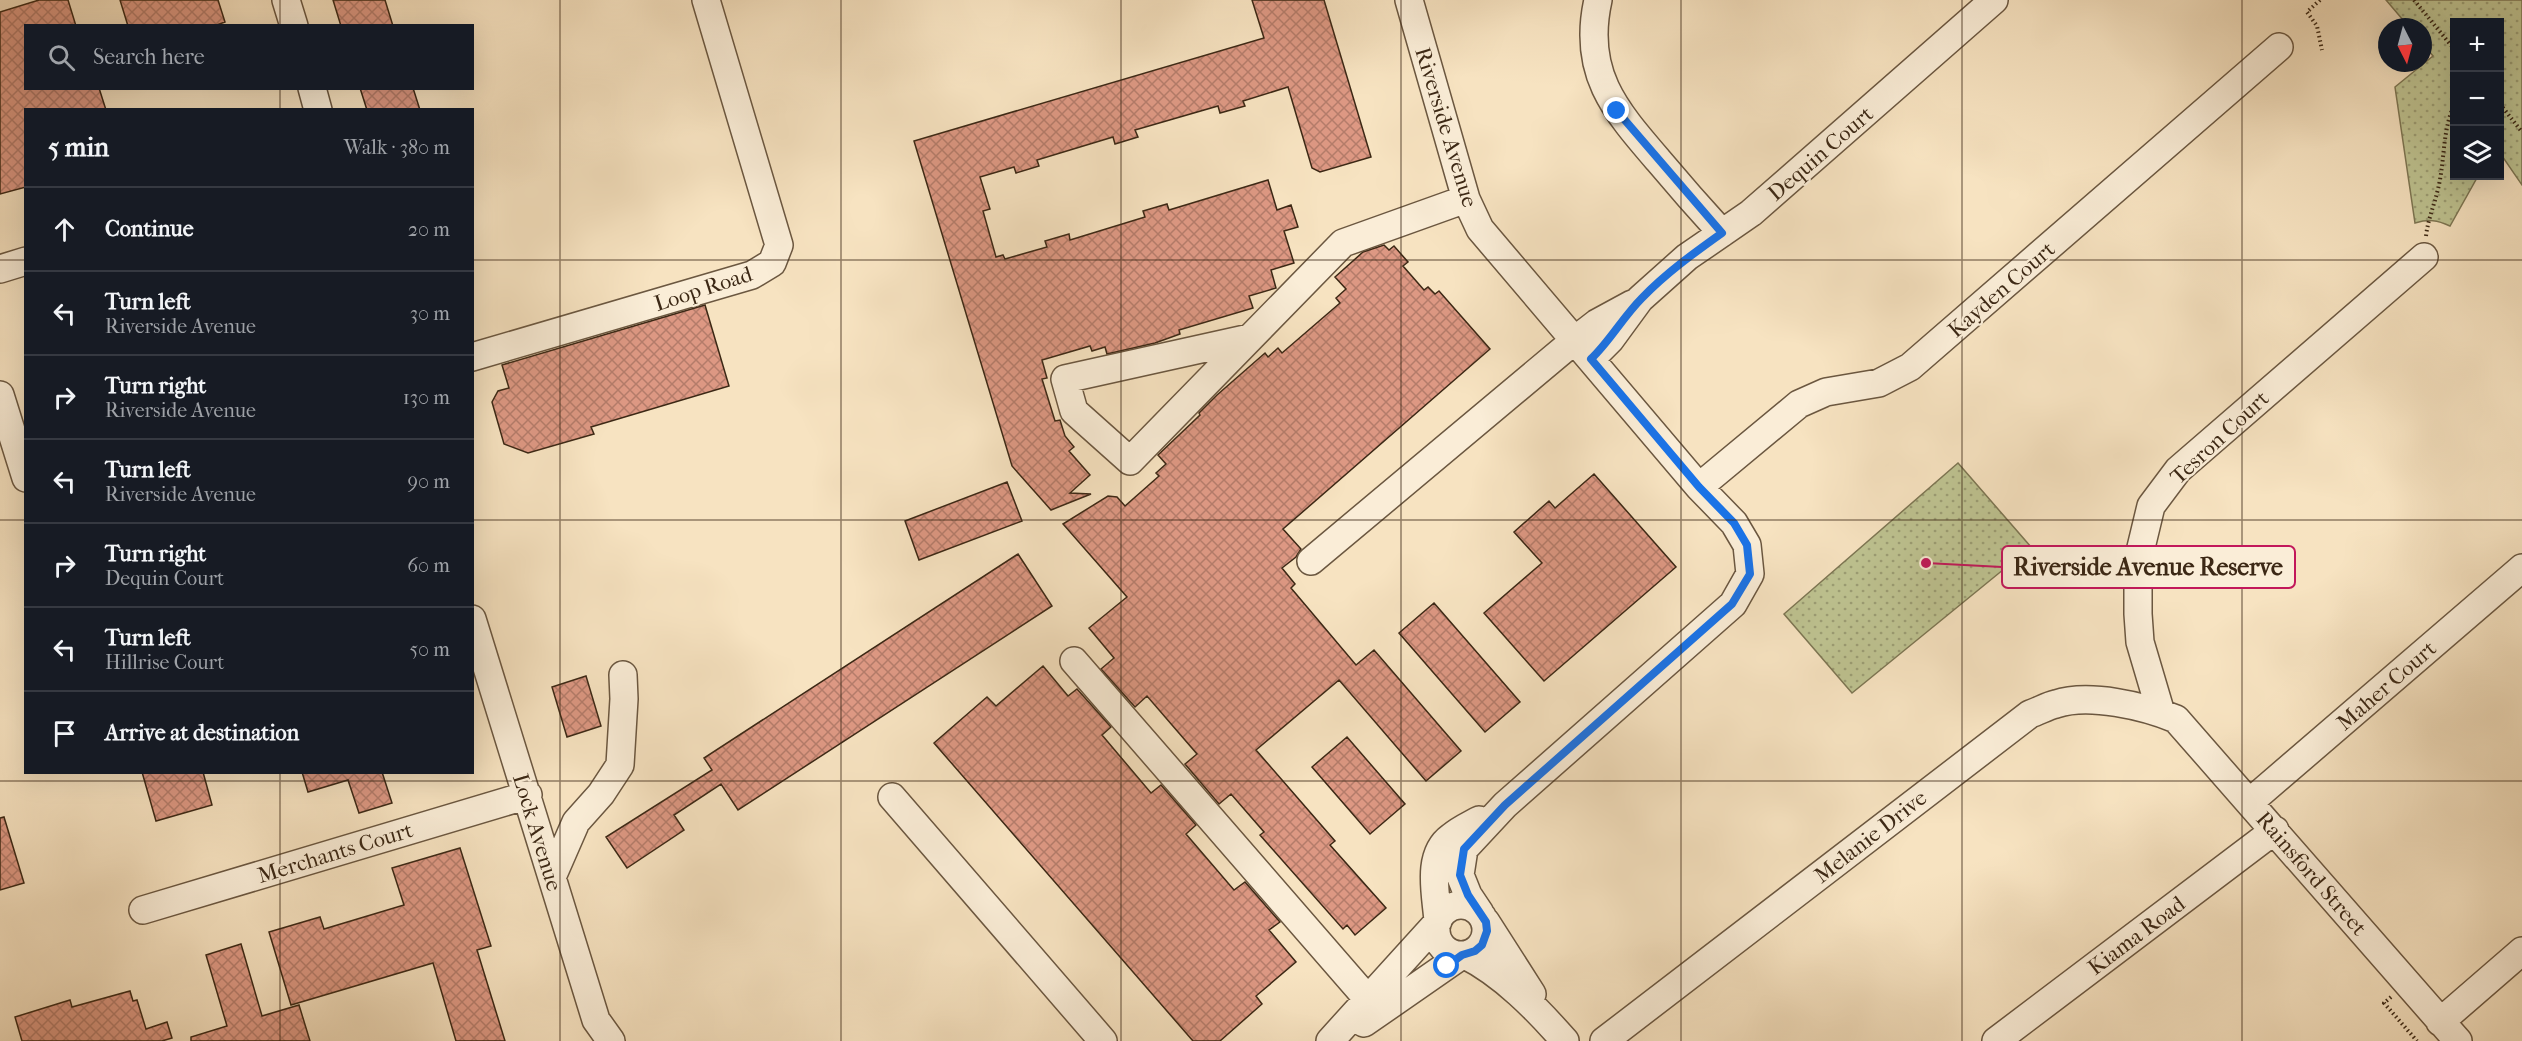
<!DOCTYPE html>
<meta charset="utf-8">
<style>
:root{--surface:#171b24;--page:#20242c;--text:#f1f3f6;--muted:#9ea1a6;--line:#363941}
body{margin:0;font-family:"IM FELL French Canon",serif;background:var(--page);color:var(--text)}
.controls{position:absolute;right:18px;top:18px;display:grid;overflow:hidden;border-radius:0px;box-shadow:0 6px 24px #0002}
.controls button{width:54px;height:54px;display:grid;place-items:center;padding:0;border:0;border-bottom:2px solid var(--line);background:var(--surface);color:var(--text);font:30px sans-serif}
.compass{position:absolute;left:2378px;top:18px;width:54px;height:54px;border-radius:50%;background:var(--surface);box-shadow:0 6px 24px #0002;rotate:174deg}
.stop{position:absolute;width:18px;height:18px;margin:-14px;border:4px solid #1a73e8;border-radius:50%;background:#fff}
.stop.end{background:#1a73e8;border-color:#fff;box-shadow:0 2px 6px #0008}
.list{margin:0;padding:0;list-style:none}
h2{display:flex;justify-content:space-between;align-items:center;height:78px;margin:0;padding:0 24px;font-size:26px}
h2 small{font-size:20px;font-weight:400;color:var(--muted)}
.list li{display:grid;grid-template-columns:39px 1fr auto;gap:18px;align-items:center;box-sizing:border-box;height:84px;padding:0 24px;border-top:2px solid var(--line)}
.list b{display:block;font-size:22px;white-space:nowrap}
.list p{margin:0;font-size:20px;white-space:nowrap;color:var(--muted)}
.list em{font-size:20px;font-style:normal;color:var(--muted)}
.icon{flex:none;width:33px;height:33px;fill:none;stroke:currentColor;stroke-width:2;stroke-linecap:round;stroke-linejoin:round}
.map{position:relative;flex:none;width:2522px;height:1041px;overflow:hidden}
.search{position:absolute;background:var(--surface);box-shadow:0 6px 24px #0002;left:24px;top:24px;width:450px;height:66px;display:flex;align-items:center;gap:15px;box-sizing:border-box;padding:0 21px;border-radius:0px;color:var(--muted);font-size:22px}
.panel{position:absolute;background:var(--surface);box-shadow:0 6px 24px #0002;left:24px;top:108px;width:450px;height:666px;border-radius:0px}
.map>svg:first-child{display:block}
.park{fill:url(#park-dots);stroke:#7d7653;stroke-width:1.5}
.building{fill:url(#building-cross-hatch);stroke:#3c2815;stroke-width:1.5}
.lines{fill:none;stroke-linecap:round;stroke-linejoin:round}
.minor-casing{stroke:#6b5740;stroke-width:30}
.path{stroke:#3c2815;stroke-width:4;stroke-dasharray:1.5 3;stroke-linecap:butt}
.minor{stroke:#faedd7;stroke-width:27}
.route{stroke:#1a73e8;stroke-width:8}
.grid{fill:none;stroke:#3c2815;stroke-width:1.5;stroke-opacity:0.55}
.labels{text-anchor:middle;stroke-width:4.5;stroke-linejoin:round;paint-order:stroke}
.street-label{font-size:22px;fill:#3c2815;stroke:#faedd7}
.leader{fill:none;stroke:#c2185b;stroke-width:2}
.callout-dot{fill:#c2185b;stroke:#faedd7;stroke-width:2}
.callout{fill:#faedd7;stroke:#c2185b;stroke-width:2}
.callout-label{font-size:24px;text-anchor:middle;font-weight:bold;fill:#3c2815}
</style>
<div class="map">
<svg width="2522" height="1041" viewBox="0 0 2522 1041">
<defs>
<pattern id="park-dots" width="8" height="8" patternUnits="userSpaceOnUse" patternTransform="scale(1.5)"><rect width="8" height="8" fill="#bec391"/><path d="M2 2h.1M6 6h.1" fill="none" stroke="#9c9e75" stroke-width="1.8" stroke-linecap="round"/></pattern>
<pattern id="building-cross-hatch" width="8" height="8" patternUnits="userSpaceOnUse" patternTransform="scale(1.5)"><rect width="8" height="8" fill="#dd9883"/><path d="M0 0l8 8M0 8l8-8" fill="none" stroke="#b47c6a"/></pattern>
</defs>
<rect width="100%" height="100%" fill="#f7e3c1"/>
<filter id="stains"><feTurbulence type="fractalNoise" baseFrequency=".00333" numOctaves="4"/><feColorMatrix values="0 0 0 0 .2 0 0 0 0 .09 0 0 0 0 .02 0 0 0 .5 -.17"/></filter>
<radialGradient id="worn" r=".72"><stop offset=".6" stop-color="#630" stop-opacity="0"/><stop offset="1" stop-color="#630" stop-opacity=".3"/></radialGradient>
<!-- park -->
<path class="park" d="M2386,0H2522V185L2500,153V22H2454V176H2478L2450,226C2437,220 2429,219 2415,223L2395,87L2433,56L2423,44V27H2409Z
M1958,463L2031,547L1852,693L1784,614Z"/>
<!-- building -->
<path class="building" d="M39,0H68L76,26H26V88H99L106,110H26V187L0,194V12Z
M120,0H218L225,22L214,26H128Z
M333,0H385L393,26H341Z
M1252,0H1324L1371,157L1320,172L1312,168L1288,87L1243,101L1245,106L1220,113L1218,106L1135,130L1138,137L1115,144L1113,137L1037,160L1039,166L1016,173L1014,167L980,177L990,209L983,211L996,257L1003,255L1005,259L1047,247L1045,241L1069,234L1070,240L1145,217L1143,211L1167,204L1169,210L1268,180L1277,210L1291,205L1298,227L1284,231L1294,263L1271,270L1276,288L1249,296L1253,308L1179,330L1180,334L1155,343L1107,354L1105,347L1092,351L1090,346L1042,360L1047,378L1042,379L1055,421L1060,420L1065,436L1074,447L1069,451L1090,475L1070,493L1091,494L1051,510L1012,466L914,141L1264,38Z
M360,88H413L420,110H367Z
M1384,245L1389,250L1394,246L1408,262L1403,266L1424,290L1428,287L1435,294L1439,291L1490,349L1283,529L1301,549L1296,557L1282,568L1295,584L1291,588L1356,665L1374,650L1461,751L1426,781L1339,680L1256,750L1335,841L1330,845L1386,908L1355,935L1347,925L1343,929L1260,835L1264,832L1231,794L1219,804L1185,764L1197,754L1147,696L1135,707L1101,669L1114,658L1089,628L1127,597L1063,524L1108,496L1117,497L1125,506L1159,476L1156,473L1166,464L1158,455L1200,415L1199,413L1217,395L1265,353L1268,357L1278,348L1282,353L1340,303L1336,298L1346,289L1335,277L1363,252Z
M705,305L729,386L591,427L594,434L528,453L504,444L492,402L498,391L509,388L502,365Z
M1594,474L1676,567L1544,681L1484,613L1542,563L1514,532L1549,501L1555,508Z
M1007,482L1022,521L919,560L905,521Z
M1018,554L1052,606L738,810L721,784L674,815L684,830L627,868L606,837L712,770L704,758Z
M1434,603L1520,702L1485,732L1399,633Z
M1043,666L1068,696L1077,689L1111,727L1102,735L1151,793L1161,785L1196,825L1186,834L1234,890L1245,882L1280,922L1269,930L1296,962L1256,996L1262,1004L1220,1041H1193L934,743L987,697L996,706Z
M586,676L601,726L567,737L552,687Z
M1347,737L1405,804L1370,834L1312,767Z
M142,772H203L212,805L156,821Z
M302,772H382L392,803L359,813L348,780L308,792Z
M4,817L24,883L0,890V818Z
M460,848L491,946L477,950L505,1041H456L433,963L291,1005L269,932L320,917L324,929L404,905L392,868Z
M241,944L262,1016L299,1005L310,1041H191V1037L227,1026L206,955Z
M130,991L133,1001L137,1000L146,1029L167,1022L172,1038L162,1041H22L15,1017L70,1000L72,1007Z"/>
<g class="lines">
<defs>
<path id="minor" d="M286,0L294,26
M1409,0L1466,199L1480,229L1699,487L1734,523L1747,545L1750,574L1733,604L1505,805L1464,849L1460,875L1468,895L1480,913
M1598,0C1582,72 1614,109 1658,160C1679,185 1700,209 1722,233
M312,88L318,110
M0,269L26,261
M1250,338L1065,379L1074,411L1130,461L1343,243L1466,199
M472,357L752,275L772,263L779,245L706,0
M1591,359L1610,340L1640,299L1687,257L1751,213L1994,0
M0,395L26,478
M1699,487L1799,404L1826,392L1879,383L1910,367L2279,47
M1311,561L1575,340L1597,323L1632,304
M472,619L596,1020L611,1041
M1074,661L1379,1012
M2161,713L2140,642L2138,614V560L2151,506L2178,470L2424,257
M892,797L1103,1041
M2250,802L2522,568
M552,877L576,822L601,794L620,765L624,699L623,675
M1436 930a25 25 0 1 1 50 0a25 25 0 1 1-50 0Z
M143,910L528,795
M1438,921C1436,894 1426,855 1451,837C1459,830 1470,825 1479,820
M1486,922L1532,994
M1465,955C1503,974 1537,1009 1565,1041
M2440,1022L2522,951
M1364,1023L1462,955
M1330,1041L1437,923
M1604,1041L2030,714C2039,711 2047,706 2056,704C2089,693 2144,706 2176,719L2458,1041
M1996,1041L2275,830"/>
</defs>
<!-- minor casing -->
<use href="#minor" class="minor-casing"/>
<!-- path -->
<path class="path" d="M2320,0L2307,12L2317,26L2322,50
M2414,0L2454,49
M2500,104L2522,132
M2426,236C2428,219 2434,206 2438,189C2445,161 2442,132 2454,105
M2391,997L2384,1003L2417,1041"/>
<!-- minor -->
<use href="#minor" class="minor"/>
</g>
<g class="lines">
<!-- route -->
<path class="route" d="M1447,966L1462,955L1475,951L1482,945L1487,931L1486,922L1468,895L1460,875L1464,849L1505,805L1732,604L1750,574L1747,545L1734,523L1699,487L1591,359C1610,341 1623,317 1642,298C1666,273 1694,253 1722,233L1617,111"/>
</g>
<!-- grid -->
<path class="grid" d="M280,0V26M560,0V1041M841,0V1041M1121,0V1041M1401,0V1041M1681,0V1041M1962,0V1041M2242,0V1041M280,88V110M0,260H26M472,260H2522M0,520H26M472,520H2522M280,772V1041M0,781H2522"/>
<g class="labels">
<!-- street labels -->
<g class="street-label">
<text transform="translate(1447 127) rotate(73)" y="8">Riverside Avenue</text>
<text transform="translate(1820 153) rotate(-41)" y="8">Dequin Court</text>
<text transform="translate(703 288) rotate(-18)" y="8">Loop Road</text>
<text transform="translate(2001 289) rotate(-41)" y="8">Kayden Court</text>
<text transform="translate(2219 437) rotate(-43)" y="8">Tesron Court</text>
<text transform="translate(2386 685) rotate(-41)" y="8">Maher Court</text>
<text transform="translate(538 832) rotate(73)" y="8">Lock Avenue</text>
<text transform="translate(1870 836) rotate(-38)" y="8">Melanie Drive</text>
<text transform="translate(335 852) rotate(-17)" y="8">Merchants Court</text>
<text transform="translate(2312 873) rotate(49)" y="8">Rainsford Street</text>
<text transform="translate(2136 935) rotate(-37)" y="8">Kiama Road</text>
</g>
</g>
<!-- callouts -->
<path class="leader" d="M1926 563L2002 567"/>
<circle class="callout-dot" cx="1926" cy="563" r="6"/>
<rect class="callout" x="2002" y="546" width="293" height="42" rx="6"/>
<g class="callout-label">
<text x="2148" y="575">Riverside Avenue Reserve</text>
</g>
<rect width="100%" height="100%" filter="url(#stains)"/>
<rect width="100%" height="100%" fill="url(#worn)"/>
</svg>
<div class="controls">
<button>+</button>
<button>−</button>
<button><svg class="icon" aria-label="layers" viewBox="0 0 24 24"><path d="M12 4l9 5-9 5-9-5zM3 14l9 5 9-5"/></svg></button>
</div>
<svg class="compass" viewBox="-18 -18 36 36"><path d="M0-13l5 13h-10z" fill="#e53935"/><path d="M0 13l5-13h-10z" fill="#9ea1a6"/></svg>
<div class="stop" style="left:1447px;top:966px"></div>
<div class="stop end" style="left:1617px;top:111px"></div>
<div class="search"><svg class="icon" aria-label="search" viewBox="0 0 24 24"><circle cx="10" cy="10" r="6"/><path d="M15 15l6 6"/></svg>Search here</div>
<section class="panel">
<h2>5 min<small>Walk · 380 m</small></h2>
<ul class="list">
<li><svg class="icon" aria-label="ahead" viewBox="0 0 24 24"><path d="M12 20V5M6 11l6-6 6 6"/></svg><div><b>Continue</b></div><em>20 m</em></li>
<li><svg class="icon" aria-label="left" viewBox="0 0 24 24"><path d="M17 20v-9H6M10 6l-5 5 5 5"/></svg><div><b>Turn left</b><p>Riverside Avenue</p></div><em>30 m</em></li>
<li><svg class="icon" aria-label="right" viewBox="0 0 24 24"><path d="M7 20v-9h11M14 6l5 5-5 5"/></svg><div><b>Turn right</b><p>Riverside Avenue</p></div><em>130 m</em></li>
<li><svg class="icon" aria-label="left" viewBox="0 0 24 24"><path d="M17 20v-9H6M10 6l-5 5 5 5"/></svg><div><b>Turn left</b><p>Riverside Avenue</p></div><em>90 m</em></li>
<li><svg class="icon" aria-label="right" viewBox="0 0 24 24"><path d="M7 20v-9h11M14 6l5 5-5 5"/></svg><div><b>Turn right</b><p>Dequin Court</p></div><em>60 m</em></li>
<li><svg class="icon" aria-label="left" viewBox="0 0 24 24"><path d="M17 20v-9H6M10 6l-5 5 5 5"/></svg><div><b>Turn left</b><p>Hillrise Court</p></div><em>50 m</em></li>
<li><svg class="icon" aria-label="arrive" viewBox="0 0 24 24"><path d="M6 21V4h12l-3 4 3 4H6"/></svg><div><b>Arrive at destination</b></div></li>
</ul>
</section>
</div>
